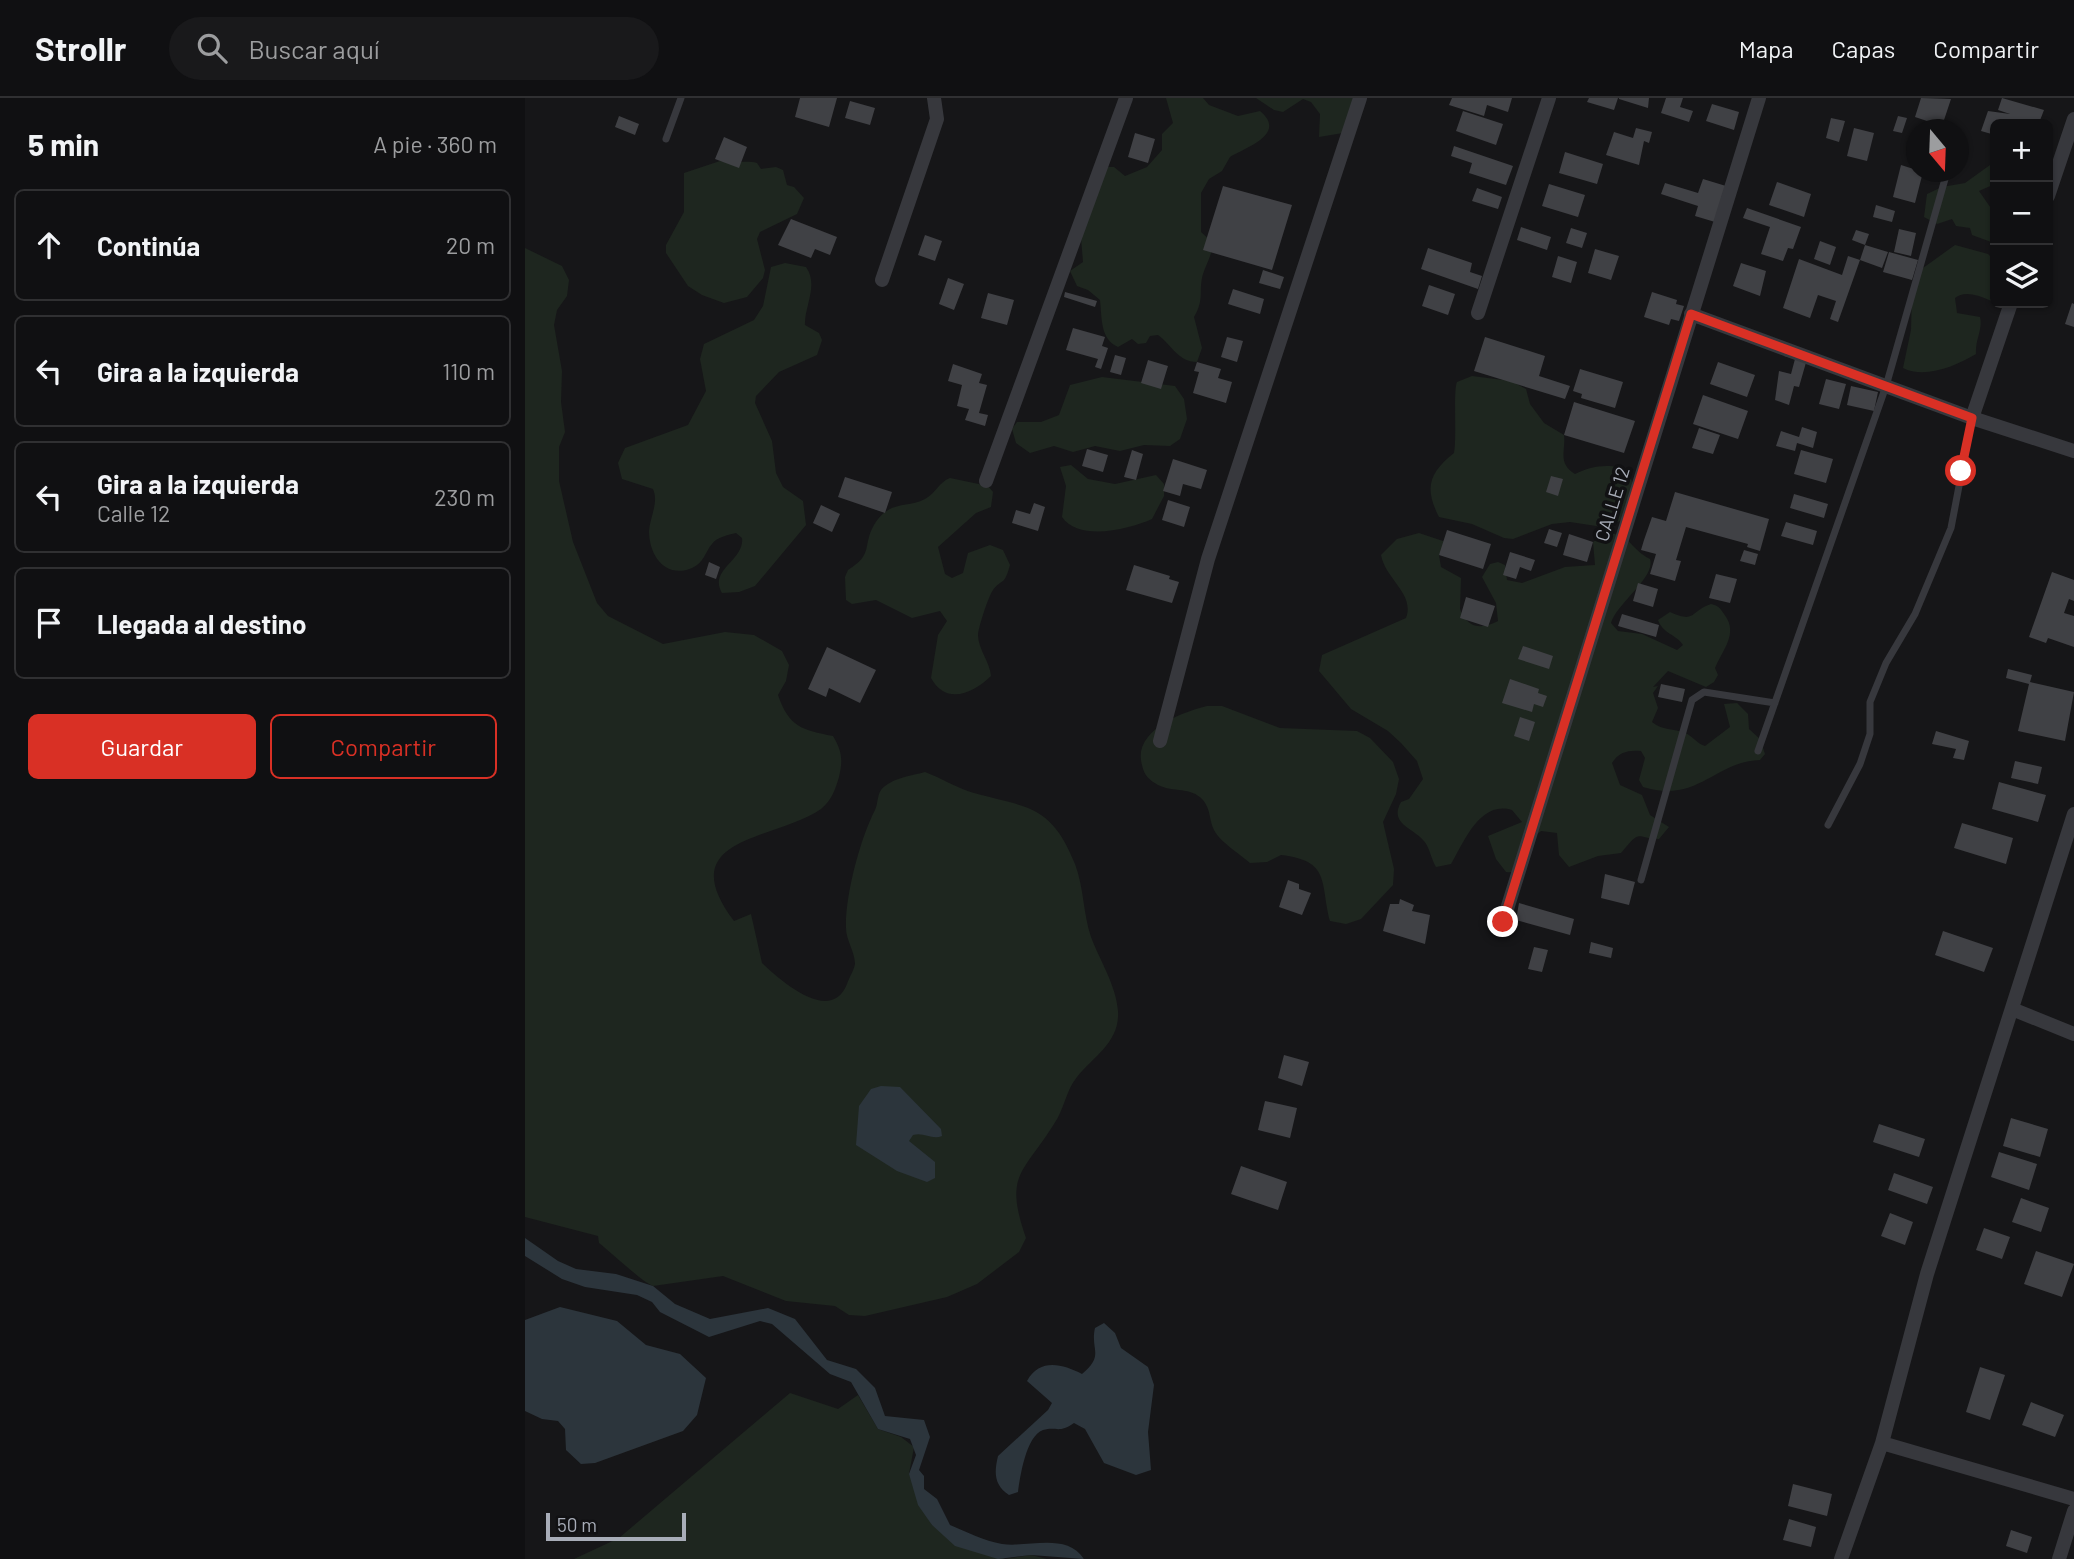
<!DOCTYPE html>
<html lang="es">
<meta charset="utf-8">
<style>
:root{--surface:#101012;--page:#19191b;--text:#f1f3f6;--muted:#9c9d9f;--line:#303032;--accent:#d93025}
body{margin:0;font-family:Barlow,sans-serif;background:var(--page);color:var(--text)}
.controls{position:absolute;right:21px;top:21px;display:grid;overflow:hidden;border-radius:10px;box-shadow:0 2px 5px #0004}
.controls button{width:63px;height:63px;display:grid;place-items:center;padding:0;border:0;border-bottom:2px solid var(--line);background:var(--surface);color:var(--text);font:35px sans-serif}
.compass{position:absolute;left:1381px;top:21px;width:63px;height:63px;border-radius:50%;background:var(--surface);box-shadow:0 2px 5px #0004;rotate:161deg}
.scale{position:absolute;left:21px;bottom:18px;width:140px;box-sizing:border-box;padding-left:7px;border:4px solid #a8adb8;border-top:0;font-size:19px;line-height:24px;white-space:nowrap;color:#a8adb8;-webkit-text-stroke:5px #111113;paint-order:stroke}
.stop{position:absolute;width:21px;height:21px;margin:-16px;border:5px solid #d93025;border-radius:50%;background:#fff}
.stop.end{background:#d93025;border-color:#fff;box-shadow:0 2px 7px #0008}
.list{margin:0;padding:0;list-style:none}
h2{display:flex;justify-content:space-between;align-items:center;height:91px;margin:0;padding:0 28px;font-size:30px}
h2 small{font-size:23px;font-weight:400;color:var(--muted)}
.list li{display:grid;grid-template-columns:46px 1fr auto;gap:21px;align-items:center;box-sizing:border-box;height:112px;margin:0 14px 14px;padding:0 14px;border:2px solid var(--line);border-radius:10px}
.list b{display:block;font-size:26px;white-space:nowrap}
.list p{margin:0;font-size:23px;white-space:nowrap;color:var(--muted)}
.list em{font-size:23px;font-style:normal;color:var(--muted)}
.actions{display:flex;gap:14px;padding:21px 28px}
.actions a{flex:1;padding:16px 0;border:2px solid var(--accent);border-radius:10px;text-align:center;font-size:24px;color:var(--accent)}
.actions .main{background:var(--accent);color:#fff}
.icon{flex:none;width:38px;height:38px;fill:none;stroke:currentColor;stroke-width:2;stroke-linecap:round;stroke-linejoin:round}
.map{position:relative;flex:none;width:1549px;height:1461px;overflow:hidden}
header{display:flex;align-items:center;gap:42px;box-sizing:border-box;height:98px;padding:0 35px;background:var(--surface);border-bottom:2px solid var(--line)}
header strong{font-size:33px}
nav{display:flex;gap:38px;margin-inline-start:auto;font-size:24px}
.search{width:490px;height:63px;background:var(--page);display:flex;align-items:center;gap:18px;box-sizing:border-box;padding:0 24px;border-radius:38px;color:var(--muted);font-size:26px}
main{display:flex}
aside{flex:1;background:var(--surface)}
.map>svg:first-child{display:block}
.green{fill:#1e261f}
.water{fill:#2c353c}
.building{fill:#404145}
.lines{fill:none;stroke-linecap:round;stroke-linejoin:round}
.lane{stroke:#37383d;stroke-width:7}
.street{stroke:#37383d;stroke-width:14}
.route{stroke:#d93025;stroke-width:9}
.labels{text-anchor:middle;stroke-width:7;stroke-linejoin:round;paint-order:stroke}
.street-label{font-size:19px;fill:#a8adb8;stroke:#111113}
</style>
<header>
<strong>Strollr</strong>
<div class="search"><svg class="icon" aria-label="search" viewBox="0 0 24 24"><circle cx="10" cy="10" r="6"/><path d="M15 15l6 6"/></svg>Buscar aquí</div>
<nav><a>Mapa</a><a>Capas</a><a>Compartir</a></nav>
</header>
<main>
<aside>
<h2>5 min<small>A pie · 360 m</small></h2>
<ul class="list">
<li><svg class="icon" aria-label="ahead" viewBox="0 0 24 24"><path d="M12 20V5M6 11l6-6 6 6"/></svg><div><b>Continúa</b></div><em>20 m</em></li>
<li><svg class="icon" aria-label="left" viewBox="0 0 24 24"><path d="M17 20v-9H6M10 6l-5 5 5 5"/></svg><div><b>Gira a la izquierda</b></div><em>110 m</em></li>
<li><svg class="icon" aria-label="left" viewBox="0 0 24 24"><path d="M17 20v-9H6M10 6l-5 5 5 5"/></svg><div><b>Gira a la izquierda</b><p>Calle 12</p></div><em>230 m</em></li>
<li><svg class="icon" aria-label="arrive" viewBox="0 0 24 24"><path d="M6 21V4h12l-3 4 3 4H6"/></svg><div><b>Llegada al destino</b></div></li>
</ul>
<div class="actions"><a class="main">Guardar</a><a>Compartir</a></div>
</aside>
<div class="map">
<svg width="1549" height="1461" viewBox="0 0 1549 1461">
<rect width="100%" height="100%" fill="#161618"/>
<!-- green -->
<path class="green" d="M641,0H678L684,7L713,18L735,13C763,36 720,50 705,59L697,73L684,81L676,95V134L687,144C688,156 682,164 678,176C673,193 680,201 669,219L677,250L672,264C653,264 647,247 633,237L625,238L621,245L613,246L607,241L593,249C575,241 577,220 575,202L563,192L552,188L545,173L558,164L556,140L582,69H589L600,78L622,69L637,52V36L648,25Z
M731,0H828L818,35L794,39L795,16L786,4L778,1L758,14L749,12Z
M195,63C208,66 220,62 232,65L236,71L251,69L258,72L262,87L269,89L279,100L272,116L235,134L232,141L240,172L238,180L222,199L199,205L177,197L163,188L141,155V147L159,114V75Z
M1465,67L1470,68V86L1454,93L1470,116L1469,145L1447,137L1445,130L1431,128L1427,121L1412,126L1399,119L1402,96L1417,89L1440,85Z
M1430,147L1463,156L1470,163V205L1500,206L1486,212C1470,206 1444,188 1430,200L1432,215L1455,219C1458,232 1450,241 1451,256C1431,268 1400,281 1378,270L1386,232L1387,192L1398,170Z
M0,150L37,168L44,182L42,198L32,212L29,227L37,273L36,304L40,334L34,349V383L48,444L72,505L83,518L138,546L200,534L229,537L257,553L264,567L261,583L253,597C264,629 277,632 308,638C317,653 318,662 314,679C310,692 307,702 296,711C250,743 145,738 209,823L226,816L237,865C256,883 306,927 322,886C324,880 329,872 330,866C330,854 321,842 321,830C320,798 335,741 350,712C353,706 352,698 356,692C366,680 386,678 400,674C416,680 432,690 449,695C503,710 526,706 550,766C559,790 558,815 566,839C575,863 591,887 593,913C595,944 569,958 552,979C541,992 539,1012 529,1026C497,1077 479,1076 501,1140L494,1154L452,1186L422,1199L340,1218L324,1217L310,1208L261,1203L198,1178L128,1188C117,1184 87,1155 74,1145L73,1138L0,1119Z
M260,165L281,169C294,187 279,209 280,227L294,235L297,242L292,257L254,274L231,298L230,305L247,343L251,375L258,389L278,403L281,427L230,488L214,494L197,495C183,472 220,462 217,440L211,435C203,437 192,439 187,446C180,454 179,465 167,470C141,481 124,458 124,433C125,419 134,404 128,391L97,381L93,365L100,350L163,327L181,293L175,261L179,246L229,222L238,208L246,169Z
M947,278L986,283L1001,291L1005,306L1019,325L1039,337C1041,353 1032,365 1050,376C1070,365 1113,360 1107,396C1106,404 1101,414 1098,422L1078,429L1045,424L1027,426L988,441L979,440L947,426L914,419C899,390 904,375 929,355C932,339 928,293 932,284Z
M577,279L650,288L659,301L662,321L655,341L645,348L619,347L595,353L570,348L548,354L529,348L505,355L491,345L487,331L492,324H516L534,317L545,287Z
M546,367L563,381L590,386L631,377L639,386V398L627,421C605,431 554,444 537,419L541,388L535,369Z
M425,380L463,388L468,394L466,409L451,415L413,449L420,476L427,480L438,475L443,455L465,447L478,452L485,467C479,489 477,480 468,492C463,499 453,531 453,537C453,551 465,564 466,578C449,595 421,608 406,580L413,537L422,523L415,513L387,520L351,502L327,506L321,502L320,479L323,472C349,456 337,448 349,427C365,401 381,411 400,401C411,395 414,384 425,380Z
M894,435L924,445L914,457L916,469L936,480L935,511C942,530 956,532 973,523L971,505L957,479L965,466L973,464L980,467L982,482L997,485L1040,469L1070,467L1068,444C1103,423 1100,449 1125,461C1131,479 1091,506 1086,525L1093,533L1117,536L1152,552L1158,547C1151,536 1138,536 1133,522L1145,514C1171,526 1165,513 1186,506C1194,508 1195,510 1199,516C1214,535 1198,551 1190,570L1193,577L1189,584L1181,589L1143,573L1128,589L1133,588L1128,595L1133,610L1127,624C1137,633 1149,630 1160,635C1168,638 1171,645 1180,648L1205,629L1199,606L1212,605L1223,616L1224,631L1235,641L1240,656L1235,662C1190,663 1173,706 1118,689L1114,682L1120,660L1116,653C1103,652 1094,654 1087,665L1095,687L1117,697L1125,717L1144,729L1134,741C1109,740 1117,730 1096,755L1073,758L1044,769L1034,757L1032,735L1016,733L1010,738C1008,756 1002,777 981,774L971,761L963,738L997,724L987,712C955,702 939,744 926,766L911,769C906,761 905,750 899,743C887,729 864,726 876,704L884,701L898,681L892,663L876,645L863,633L826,611L794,573L797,557L881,520C890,496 861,482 856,457L872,441Z
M682,608H697L755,630L832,633L845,640L868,664L874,681L871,696L858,724L869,771L868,787L836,821L821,826L805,823C795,784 806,763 756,757L742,764L725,765C715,756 695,744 689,732C684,722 686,712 678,702C665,688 649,695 633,687C624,682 619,677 617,667C607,633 657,614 682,608Z
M265,1295L313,1311L333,1297L353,1331L376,1339L389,1349L384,1376L407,1427L480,1461L506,1457L522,1461H49L94,1440Z"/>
<!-- water -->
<path class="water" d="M356,988L375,989L416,1031L417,1038C407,1042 399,1034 388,1037L384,1043L410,1064V1080L402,1084L372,1073L331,1047L334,1008L346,991Z
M0,1140L33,1163L51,1171L91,1176L128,1188L150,1206L185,1221L243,1210L270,1221L302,1262L331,1271L350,1290L360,1318L399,1322L405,1339L394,1372L399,1378V1391L412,1401L425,1427C442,1434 459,1443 477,1446C503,1450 541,1434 559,1461L506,1457L473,1461L430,1448L407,1427L393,1407L384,1376L391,1357L385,1341L353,1331L326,1284L305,1276L247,1226L235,1223L184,1239L135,1214L127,1204L112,1197L60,1189L37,1181L0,1158Z
M35,1209L92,1223L121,1247L155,1256L181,1280L172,1317L158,1333L70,1365L56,1366L41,1352L40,1331L33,1323L17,1321L0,1313V1222Z
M579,1225L590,1235L596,1250L623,1269L629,1287L623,1334L626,1372L611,1377L579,1365L560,1331L549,1325C533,1336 532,1328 518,1332C501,1338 495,1379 493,1394L484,1397C469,1387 469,1375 473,1358L523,1312L527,1305L502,1283C515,1260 537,1266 557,1276C580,1257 565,1252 570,1230Z"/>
<!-- building -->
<path class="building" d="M275,0H312L304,29L270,19Z
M927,0H987L983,14L962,7L959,18L924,7Z
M1064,0H1093L1089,12L1062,4Z
M1124,0L1123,10L1094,1V0Z
M1141,0H1158L1155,9L1168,13L1164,24L1136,15Z
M1396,0L1426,1L1417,28L1390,19Z
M1477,0L1519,12L1514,25L1470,26V37L1456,33L1463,13L1485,16L1473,12Z
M325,3L350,10L345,27L320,20Z
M1187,6L1214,14L1209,32L1181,23Z
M938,13L978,26L971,47L931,33Z
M94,18L114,26L110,37L90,29Z
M1373,18L1382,20L1377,35L1368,33Z
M1306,20L1320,23L1314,44L1301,40Z
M1111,30L1127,34L1124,45L1119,43L1114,67L1081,57L1089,34L1108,40Z
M1329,30L1349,35L1342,63L1322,58Z
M610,35L630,41L623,65L603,59Z
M199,39L222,49L214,70L190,61Z
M929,48L988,68L981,87L944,75L947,65L926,58Z
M1040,54L1078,66L1072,86L1034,75Z
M1376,67L1398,74L1390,105L1368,99Z
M1178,81L1201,88L1190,124L1170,118L1173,108L1136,96L1140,85L1173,95Z
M1252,84L1286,96L1279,119L1244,107Z
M1024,86L1060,97L1053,119L1017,108Z
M698,88L767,107L747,172L678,152Z
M952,90L977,99L973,111L947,103Z
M1351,107L1370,113L1367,124L1348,119Z
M1222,110L1276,129L1268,151L1263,150L1258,163L1236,156L1245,129L1218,120Z
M266,121L312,139L305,157L290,151L286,160L253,147Z
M996,129L1026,139L1022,152L992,142Z
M1046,130L1062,135L1057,150L1041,145Z
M1374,131L1391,135L1386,158L1369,154Z
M1331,132L1344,136L1340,147L1363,154L1357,170L1335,162L1340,147L1327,142Z
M400,137L417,143L410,163L393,157Z
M1295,143L1311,149L1305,167L1289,161Z
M903,150L947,165L945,174L957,178L953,191L896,171Z
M1070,151L1094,158L1086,182L1063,175Z
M1364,154L1393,162L1387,182L1358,174Z
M1033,158L1052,164L1046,185L1027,179Z
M1323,158L1335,162L1313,224L1305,221L1311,203L1293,197L1285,220L1258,210L1274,161L1317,177Z
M1216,165L1241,173L1235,198L1208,188Z
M738,172L759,179L755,191L734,185Z
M423,180L439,186L429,212L414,206Z
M904,187L930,196L923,217L897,208Z
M708,191L739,201L735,216L703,206Z
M540,194L572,203L570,209L539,199Z
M1127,194L1152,202L1151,206L1159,208L1154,223L1146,221L1144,227L1119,219Z
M463,195L489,202L482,227L456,220Z
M1547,205L1549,206V229L1540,226Z
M548,230L580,239L577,248L583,250L576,271L570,269L573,261L541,252Z
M702,239L718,243L712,264L696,259Z
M960,239L1020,258L1014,278L1045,288L1040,301L949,273Z
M1262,248L1284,254L1274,289L1269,288L1264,307L1250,302L1254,273L1266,276L1270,261L1259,258Z
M590,257L601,260L596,277L585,274Z
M623,262L643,268L636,291L616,285Z
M672,264L696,271L693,280L707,284L701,305L668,295L674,274L669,273Z
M1193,264L1230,277L1222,299L1185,286Z
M428,266L457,276L454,285L462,287L454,315L463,317L460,328L440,322L444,311L432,308L437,287L423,283Z
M1055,271L1098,284L1090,310L1056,300L1057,296L1048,293Z
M1301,281L1321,286L1314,311L1294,306Z
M1326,288L1353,294L1349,313L1322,307Z
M1178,297L1223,313L1213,341L1168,326Z
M1049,304L1110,323L1099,355L1039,337Z
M1277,329L1292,334L1288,350L1272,345L1270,353L1251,348L1256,333L1274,339Z
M1174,330L1195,337L1188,356L1167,350Z
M562,351L583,357L578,374L557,368Z
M607,352L618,356L611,382L599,379Z
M1276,352L1308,361L1301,385L1269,376Z
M648,361L682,372L676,391L658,386L655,398L638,393Z
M1026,378L1038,381L1033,398L1021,394Z
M320,379L367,394L360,415L313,399Z
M1150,394L1244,421L1235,453L1222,449L1223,446L1161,429L1151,462L1156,463L1150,483L1125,476L1131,456L1116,452L1119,442L1127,419L1141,423Z
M1269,396L1303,406L1299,420L1265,410Z
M643,402L665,409L659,429L637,422Z
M509,405L520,409L513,433L487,425L491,412L505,416Z
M296,407L315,416L307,434L288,425Z
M1261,424L1292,433L1288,447L1256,438Z
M1024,431L1037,435L1032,449L1019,445Z
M922,432L966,446L958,471L914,457Z
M1044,436L1068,444L1062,464L1038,457Z
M1219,452L1233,456L1230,467L1215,463Z
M985,454L1010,462L1006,473L995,469L991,481L978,477Z
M184,464L195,469L191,481L180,477Z
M609,467L645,478L644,481L654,484L647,505L601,492Z
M1527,474L1549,482V503L1544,501L1539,515L1549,518V549L1523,540L1521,545L1504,539Z
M1191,476L1212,481L1205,505L1184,500Z
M1113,485L1133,491L1128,509L1108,503Z
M941,499L970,508L963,529L935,520Z
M1097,516L1134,527L1131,539L1093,528Z
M998,548L1028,558L1024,571L993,561Z
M302,549L351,572L335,605L304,590L301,599L283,591Z
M1483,571L1507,577L1505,584L1549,594L1540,643L1493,633L1504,586L1481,580Z
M985,581L1014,591L1013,595L1022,598L1018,609L1009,606L1007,614L977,605Z
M1136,586L1160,591L1157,604L1133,599Z
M995,619L1010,624L1004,643L989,638Z
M1411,633L1444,643L1439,662L1428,660L1431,651L1407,646Z
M1490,663L1517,669L1513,686L1486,680Z
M1474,684L1521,697L1513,724L1467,711Z
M1437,725L1488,740L1481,766L1429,750Z
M1080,776L1110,784L1104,807L1076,800Z
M763,782L774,786V791L786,795L777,817L754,809Z
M875,801L889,807L887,813L905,817L900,846L858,833L865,806H874Z
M994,805L1049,821L1045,837L991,822Z
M1418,833L1468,850L1459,874L1410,857Z
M1066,844L1088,850L1086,860L1064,855Z
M1009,849L1023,852L1017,874L1003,871Z
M759,957L784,964L777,988L753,980Z
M740,1003L772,1010L765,1040L733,1032Z
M1486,1020L1523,1031L1515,1059L1478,1048Z
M1354,1026L1400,1041L1394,1059L1348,1044Z
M1474,1054L1512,1066L1504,1092L1466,1079Z
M716,1068L762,1084L753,1112L706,1096Z
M1369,1075L1408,1089L1402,1106L1363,1092Z
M1496,1100L1524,1110L1516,1134L1487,1124Z
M1365,1115L1388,1124L1380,1147L1356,1138Z
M1459,1130L1485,1139L1477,1161L1451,1152Z
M1511,1153L1549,1166L1537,1199L1499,1186Z
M1455,1269L1480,1277L1465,1322L1441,1314Z
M1506,1304L1539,1317L1530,1339L1497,1327Z
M1268,1386L1307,1396L1302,1418L1263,1408Z
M1264,1421L1291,1429L1286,1449L1258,1442Z
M1486,1432L1507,1439L1502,1455L1481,1448Z"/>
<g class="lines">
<!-- lane -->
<path class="lane" d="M141,41L156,0
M1233,653L1361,288L1422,74
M1303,727L1335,666L1345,636V604L1361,565L1390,516L1426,430L1447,320
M1116,782L1167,602L1179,594L1250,605"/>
<!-- street -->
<path class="street" d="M1523,98L1549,21
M357,182L412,21L409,0
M953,215L1024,0
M1166,216L1447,320L1549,353
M1447,320L1486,205
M461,383L601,0
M635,643L683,461L835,0
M978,824L1234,0
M1487,911L1549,936
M1357,1345L1549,1401
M1316,1461L1357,1345L1402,1176L1549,716
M1534,1461L1549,1413"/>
</g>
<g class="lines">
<!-- route -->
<path class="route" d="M978,824L1166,216L1447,320L1436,373"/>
</g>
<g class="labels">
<!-- street labels -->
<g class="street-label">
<text transform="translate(1087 406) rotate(-73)" y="7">CALLE 12</text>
</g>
</g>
</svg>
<div class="controls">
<button>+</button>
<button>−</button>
<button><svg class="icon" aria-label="layers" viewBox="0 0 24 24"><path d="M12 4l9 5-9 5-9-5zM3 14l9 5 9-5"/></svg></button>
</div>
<svg class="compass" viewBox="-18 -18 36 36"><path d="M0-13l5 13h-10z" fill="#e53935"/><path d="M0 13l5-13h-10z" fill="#9c9d9f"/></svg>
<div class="scale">50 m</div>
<div class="stop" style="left:1436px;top:373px"></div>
<div class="stop end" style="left:978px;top:824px"></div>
</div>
</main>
